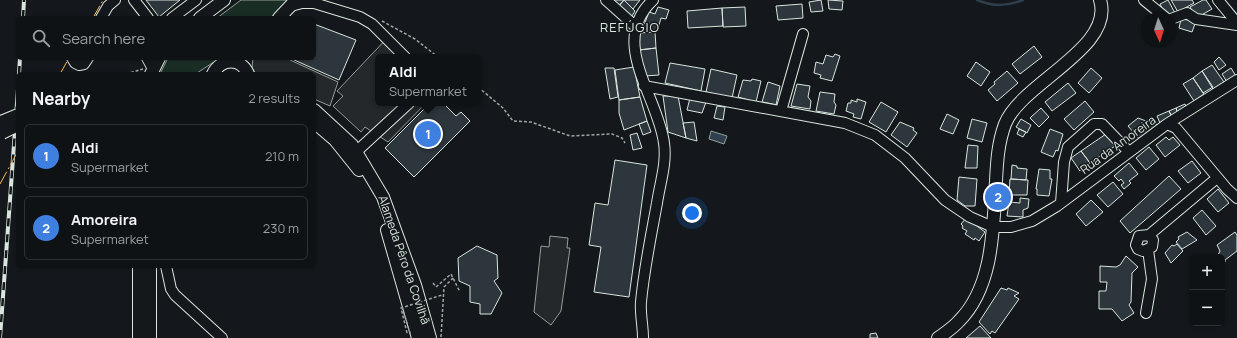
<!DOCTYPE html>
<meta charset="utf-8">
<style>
:root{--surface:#0f1215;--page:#181b1e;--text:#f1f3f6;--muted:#9b9ea0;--line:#2f3234;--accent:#ffb74d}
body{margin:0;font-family:Manrope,sans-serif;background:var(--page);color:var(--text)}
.controls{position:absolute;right:12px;bottom:12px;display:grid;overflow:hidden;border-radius:6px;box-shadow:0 1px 3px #0004}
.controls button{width:36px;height:36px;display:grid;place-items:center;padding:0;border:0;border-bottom:1px solid var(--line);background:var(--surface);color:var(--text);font:20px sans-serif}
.compass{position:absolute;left:1141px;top:12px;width:36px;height:36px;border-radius:50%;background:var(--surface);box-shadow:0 1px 3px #0004;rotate:176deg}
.you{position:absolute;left:692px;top:213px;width:14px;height:14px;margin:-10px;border:3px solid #fff;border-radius:50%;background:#1a73e8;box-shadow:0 0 0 6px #1a73e833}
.badge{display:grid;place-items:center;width:26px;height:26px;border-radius:50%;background:var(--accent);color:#fff;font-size:13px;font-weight:700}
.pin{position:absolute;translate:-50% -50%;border:2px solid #fff;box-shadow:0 1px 4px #0006}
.popup{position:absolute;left:375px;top:54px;width:106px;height:52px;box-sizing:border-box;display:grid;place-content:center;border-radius:6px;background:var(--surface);filter:drop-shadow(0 1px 3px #0005);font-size:13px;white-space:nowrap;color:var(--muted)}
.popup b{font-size:15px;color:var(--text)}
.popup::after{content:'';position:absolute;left:50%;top:100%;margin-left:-8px;border:8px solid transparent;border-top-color:var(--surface)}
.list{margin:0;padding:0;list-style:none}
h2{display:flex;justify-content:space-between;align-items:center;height:52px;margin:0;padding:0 16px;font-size:17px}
h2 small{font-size:13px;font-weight:400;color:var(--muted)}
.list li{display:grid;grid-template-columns:26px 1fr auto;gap:12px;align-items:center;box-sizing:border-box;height:64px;margin:0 8px 8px;padding:0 8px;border:1px solid var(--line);border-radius:6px}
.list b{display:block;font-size:15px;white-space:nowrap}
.list p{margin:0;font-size:13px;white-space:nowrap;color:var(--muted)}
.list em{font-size:13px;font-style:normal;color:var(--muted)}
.icon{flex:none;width:22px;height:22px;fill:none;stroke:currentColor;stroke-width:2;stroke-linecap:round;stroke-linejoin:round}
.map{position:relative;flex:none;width:1237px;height:338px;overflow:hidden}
.search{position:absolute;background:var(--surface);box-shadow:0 1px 3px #0004;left:16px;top:16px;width:300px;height:44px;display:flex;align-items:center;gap:10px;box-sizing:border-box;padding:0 14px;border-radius:6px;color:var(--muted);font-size:15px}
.panel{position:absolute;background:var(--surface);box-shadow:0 1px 3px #0004;left:16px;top:72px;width:300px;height:196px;border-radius:6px}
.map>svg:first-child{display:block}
.green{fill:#1a2d24;stroke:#939e99}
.parking{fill:#24282b;stroke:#939e99}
.water{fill:#2f3f4d;stroke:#939e99}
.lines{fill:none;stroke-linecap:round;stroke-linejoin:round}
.stream{stroke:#2f3f4d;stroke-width:2.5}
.building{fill:#2c363c;stroke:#d8e6dc}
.minor-casing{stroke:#d8e6dc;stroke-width:12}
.major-casing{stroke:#d8e6dc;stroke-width:14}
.path{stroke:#9da8a2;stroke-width:1.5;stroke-dasharray:3 2;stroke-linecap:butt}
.minor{stroke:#14181c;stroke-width:10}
.major{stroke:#14181c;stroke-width:12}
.rail-casing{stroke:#d8e6dc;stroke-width:4}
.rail{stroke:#14181c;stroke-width:2.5;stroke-dasharray:8;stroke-linecap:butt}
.major-bridge-casing{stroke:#d8e6dc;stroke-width:14;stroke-linecap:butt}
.path-bridge{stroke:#9da8a2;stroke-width:1.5;stroke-dasharray:3 2;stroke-linecap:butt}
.major-bridge{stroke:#14181c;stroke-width:12}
.power{stroke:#ffb74d;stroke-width:1;stroke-dasharray:14 3 2 3;stroke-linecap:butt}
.labels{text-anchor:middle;stroke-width:3;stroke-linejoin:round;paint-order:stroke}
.street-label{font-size:12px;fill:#d8e6dc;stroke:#14181c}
.neighbourhood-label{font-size:13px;letter-spacing:1px;fill:#d8e6dc;stroke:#14181c}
</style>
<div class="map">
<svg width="1237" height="338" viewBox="0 0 1237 338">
<rect width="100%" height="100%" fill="#14181c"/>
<!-- green -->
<path class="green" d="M241,0H289L270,18H217Z
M168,58H220L197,73L160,74Z"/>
<!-- parking -->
<path class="parking" d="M390,35L412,57H378V103H426L388,142L365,127L361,132L333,106L343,96L337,91Z
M253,58H291L290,60L338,82L330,106L314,99V74H256L252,68Z
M550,236L568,238L567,248H570L561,311L551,325L534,312L541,246L549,247Z"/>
<!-- water -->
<path class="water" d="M711,131L727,136L724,144L709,139Z"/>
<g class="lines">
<!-- stream -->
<path class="stream" d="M977,0C994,7 1007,6 1023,0"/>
</g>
<!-- building -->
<path class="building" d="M146,0H180L159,17Z
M614,0H624L617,8L612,2Z
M624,0H640L633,9Z
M624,0L635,11L630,19L617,8Z
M821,0L823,11L811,12L809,2Z
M828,0L843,1L842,10L829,9Z
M1168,0L1175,13L1165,15L1160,4Z
M1171,0H1192L1194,3L1178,12Z
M1203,0H1206L1212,9L1198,17L1195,16L1190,7Z
M802,4L803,18L778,20L776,6Z
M658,7L669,10L666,19L661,18L657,32L647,30L648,27L644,25L649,12L655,14Z
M745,7L746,26L723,27L722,8Z
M722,8L723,26L688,28L687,11Z
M1181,19L1196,21L1192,32L1179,28Z
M314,24L356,40L339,80L292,59L314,58Z
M655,32L656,48L639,50L638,33Z
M1034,46L1042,57L1020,74L1012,64Z
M656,48L659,75L644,76L639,50Z
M835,54L840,56L832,81L820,78L821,75L814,73L816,62L823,64L826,55L833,57Z
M1219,57L1226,65L1219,70L1214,62Z
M976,62L990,72L981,86L967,76Z
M670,63L705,69L701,91L665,83Z
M1212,65L1224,82L1213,89L1202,71Z
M634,67L640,97L619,100L615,70Z
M605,68H614L618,97L610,99Z
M1091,68L1102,78L1089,93L1078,83Z
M1231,68L1236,76L1227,82L1222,74Z
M711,69L737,75L732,98L706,92Z
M1007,71L1018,83L997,101L988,90L995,84L994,82Z
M1202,71L1213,87L1203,93L1193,78Z
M1193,78L1204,94L1194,101L1183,84Z
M752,79L761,81L756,102L738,97L743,80L751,81Z
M768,82L780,86L776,105L762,102Z
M1068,83L1076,93L1052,111L1045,102Z
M797,84L810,86L808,97L811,101L810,109L791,106Z
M820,92L835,94L834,102L836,105L834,114L816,111Z
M663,96H678L686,138L668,132Z
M640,97L647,121L624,130L619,113V100Z
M690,98L706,102L702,113L687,110Z
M857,99L866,102L861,119L853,117L854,114L846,111L848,103H851V100L857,102Z
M1085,101L1094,112L1074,130L1064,119Z
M881,102L898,112L886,132L869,122Z
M430,103H443L456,116L461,112L470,121L414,177L385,148Z
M1185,104L1187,110L1178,114L1176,108Z
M717,106L725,107L723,120L714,118Z
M1041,108L1049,117L1039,127L1030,118Z
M1176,108L1178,114L1172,117L1169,111Z
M1169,111L1172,118L1160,123L1157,116Z
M947,114L959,120L953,134L940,129Z
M1152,117L1157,125L1140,140L1128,126L1138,118L1146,121Z
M972,119L987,123L982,142L967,138Z
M1021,119L1031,125L1027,133L1016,127Z
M647,121L651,132L643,135L639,124Z
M694,122L697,141L686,138L683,123Z
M900,122L914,128L913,130L917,133L907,147L891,135Z
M1019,129L1026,132L1023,137L1017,134Z
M1050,129L1063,134L1058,151L1056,150L1053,157L1041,152Z
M637,133L642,148L633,150L630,135Z
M1106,134L1115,146L1090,163L1081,151Z
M1166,137L1169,140L1173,137L1180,145L1165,157L1156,145Z
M968,145L978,146L977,168H965Z
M1149,147L1159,159L1146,170L1136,158Z
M1081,151L1090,163L1080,171L1071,158Z
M615,160L647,165L629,297L594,292L601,247L589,245L595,203L608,205Z
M1192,161L1201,173L1188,183L1178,171Z
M1129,163L1138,174L1129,181L1131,183L1124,189L1121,185L1124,183L1121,179L1119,181L1114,176Z
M1012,165L1017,166V168L1027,169L1026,180L1011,179Z
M1039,169L1050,170V179H1052L1049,196L1037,195V189H1036Z
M1169,176L1181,189L1130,233L1120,221Z
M959,177L977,179L975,206H965L957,200Z
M1010,179L1028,180L1027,195H1009Z
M1113,182L1123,194L1108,207L1097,195Z
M1218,189L1229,203L1218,212L1207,199Z
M1020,198L1029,199L1028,208L1023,210V217L1007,216L1009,202L1020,203Z
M1091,200L1103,212L1086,226L1076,214Z
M1202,210L1216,226L1206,235L1193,218Z
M966,218L985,232L979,241L975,238L974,240L965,234L967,231L962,228L963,226L961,224Z
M1187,232L1197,240L1182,249L1176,242L1179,239L1178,237Z
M1235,232L1237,235V251L1225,260V262H1222V257H1217L1220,251L1217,245Z
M1177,244L1183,251L1171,263L1165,253L1172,245L1174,246Z
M477,246L497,255L498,278L494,281L502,293L491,314H480V304L470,302V286L459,281L458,258Z
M1126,256L1138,267L1132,273L1131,302L1129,305L1134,313L1122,321L1112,309H1099V291H1106L1107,282H1100V266L1116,267L1120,265Z
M1001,288L1007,290L1008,288L1019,293L1014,296L1019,299L995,333L992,331L990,334L979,322Z
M980,326L991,338H966Z
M876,333L878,338H870V334Z"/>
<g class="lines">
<defs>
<path id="minor" d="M134,0L148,18
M606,0L635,26
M1144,0L1166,18
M1218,0L1237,23
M291,6L302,3H314L360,17L372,24L405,57
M101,18L108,6L115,0
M172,18L196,0
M1171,19L1187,13L1196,19L1237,25
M72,58L75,63L79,65L84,64L88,58
M147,58L153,69
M644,86L845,123L875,135L905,158L945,200L970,217L993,227H1011L1032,221L1057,206L1167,124L1176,128L1227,189L1237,198
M781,111L803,34
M1167,124L1237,80
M357,151L409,103
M1061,203L1064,162L1068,147L1094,124H1102L1129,152
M1149,235L1153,240L1152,247L1143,251L1138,249L1136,245L1139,236L1149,235L1217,178
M166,266L171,289L175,295L222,338
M1146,313L1152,279L1148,250
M643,338C643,326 640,313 641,302C644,269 651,236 657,203C660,183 667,163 664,143C658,96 608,42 653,0"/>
<path id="major" d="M200,18L224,0
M279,18L296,0
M151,74L159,58
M213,74C221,58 241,57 248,74
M314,110L352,145L383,197L415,285L430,338
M314,122L335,140L359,170
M387,230L418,338
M139,266V338
M150,266V338
M938,338C945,333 953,328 959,321C994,286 993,227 996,181C997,161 998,143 1005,124C1021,83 1115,48 1100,0"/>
</defs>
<!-- minor casing -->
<use href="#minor" class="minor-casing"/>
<!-- major casing -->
<use href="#major" class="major-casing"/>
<!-- path -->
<path class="path" d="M382,21L415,39L438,57
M126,74L143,69
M478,87L503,108L513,121L531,122L570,136L612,134L622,138L625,143
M433,283L436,287L451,274L460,292
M441,337L444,287L453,278"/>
<!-- minor -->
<use href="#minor" class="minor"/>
<!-- major -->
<use href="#major" class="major"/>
<defs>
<path id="rail" d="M23,18L24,0
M19,74L20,58
M0,338L18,89"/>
</defs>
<!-- rail casing -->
<use href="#rail" class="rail-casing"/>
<!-- rail -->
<use href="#rail" class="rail"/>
<defs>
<path id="major-bridge" d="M1,122L18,115
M2,133L18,125"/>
</defs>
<!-- major-bridge casing -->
<use href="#major-bridge" class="major-bridge-casing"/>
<!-- path-bridge -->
<path class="path-bridge" d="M402,307L410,333H407
M407,333L401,308L442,295"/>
<!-- major-bridge -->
<use href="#major-bridge" class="major-bridge"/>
<!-- power -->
<path class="power" d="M93,18L103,0
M60,74L69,58
M0,184L18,151"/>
</g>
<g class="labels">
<!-- street labels -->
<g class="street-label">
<text transform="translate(1118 145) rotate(-36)" y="4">Rua da Amoreira</text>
<text transform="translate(404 260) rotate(71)" y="4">Alameda Pêro da Covilhã</text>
</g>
<!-- neighbourhood labels -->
<g class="neighbourhood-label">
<text x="630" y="32">REFÚGIO</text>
</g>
</g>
</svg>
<div class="controls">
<button>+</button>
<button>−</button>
</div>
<svg class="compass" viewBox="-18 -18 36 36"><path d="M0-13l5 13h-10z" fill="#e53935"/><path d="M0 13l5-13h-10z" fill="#9b9ea0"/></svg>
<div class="you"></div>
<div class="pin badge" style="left:428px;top:134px;background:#3f7fe0">1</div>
<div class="popup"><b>Aldi</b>Supermarket</div>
<div class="pin badge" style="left:998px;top:197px;background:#3f7fe0">2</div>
<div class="search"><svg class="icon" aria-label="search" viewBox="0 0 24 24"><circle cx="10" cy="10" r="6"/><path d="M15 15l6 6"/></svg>Search here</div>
<section class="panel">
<h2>Nearby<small>2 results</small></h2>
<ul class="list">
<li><span class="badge" style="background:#3f7fe0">1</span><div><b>Aldi</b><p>Supermarket</p></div><em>210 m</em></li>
<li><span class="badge" style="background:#3f7fe0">2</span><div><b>Amoreira</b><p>Supermarket</p></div><em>230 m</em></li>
</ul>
</section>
</div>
